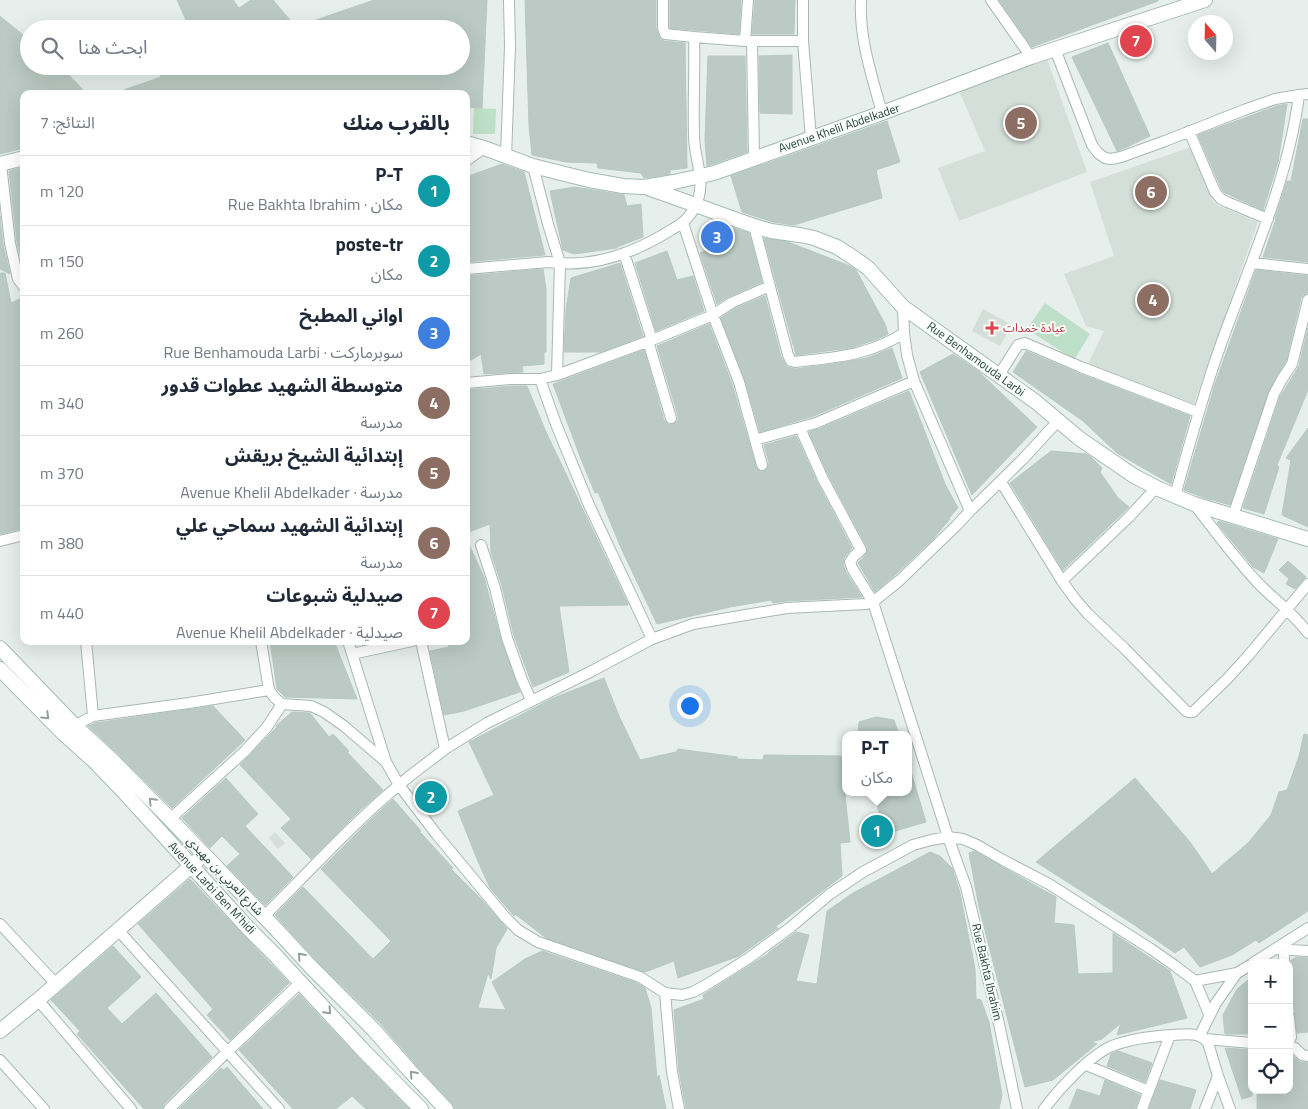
<!DOCTYPE html>
<html lang="ar">
<meta charset="utf-8">
<style>
:root{--surface:#fff;--page:#f2f2f3;--text:#1f2937;--muted:#747a83;--line:#e0e1e3;--accent:#db2777}
body{margin:0;font-family:"Titillium Web","Noto Sans Arabic",sans-serif;background:var(--page);color:var(--text);direction:rtl}
.controls{position:absolute;right:15px;bottom:15px;display:grid;overflow:hidden;border-radius:10px;box-shadow:0 5px 20px #0002}
.controls button{width:45px;height:45px;display:grid;place-items:center;padding:0;border:0;border-bottom:1px solid var(--line);background:var(--surface);color:var(--text);font:25px sans-serif}
.compass{position:absolute;left:1188px;top:15px;width:45px;height:45px;border-radius:50%;background:var(--surface);box-shadow:0 5px 20px #0002;rotate:340deg}
.you{position:absolute;left:689px;top:705px;width:18px;height:18px;margin:-12px;border:4px solid #fff;border-radius:50%;background:#1a73e8;box-shadow:0 0 0 8px #1a73e833}
.badge{display:grid;place-items:center;width:32px;height:32px;border-radius:50%;background:var(--accent);color:#fff;font-size:16px;font-weight:700}
.pin{position:absolute;translate:-50% -50%;border:2px solid #fff;box-shadow:0 1px 5px #0006}
.popup{position:absolute;left:842px;top:731px;width:70px;height:65px;box-sizing:border-box;display:grid;place-content:center;border-radius:10px;background:var(--surface);filter:drop-shadow(0 1px 4px #0005);font-size:16px;white-space:nowrap;color:var(--muted)}
.popup b{font-size:19px;color:var(--text)}
.popup::after{content:'';position:absolute;left:50%;top:100%;margin-left:-10px;border:10px solid transparent;border-top-color:var(--surface)}
.list{margin:0;padding:0;list-style:none}
h2{display:flex;justify-content:space-between;align-items:center;height:65px;margin:0;padding:0 20px;font-size:21px}
h2 small{font-size:16px;font-weight:400;color:var(--muted)}
.list li{display:grid;grid-template-columns:32px 1fr auto;gap:15px;align-items:center;box-sizing:border-box;height:70px;padding:0 20px;border-top:1px solid var(--line)}
.list b{display:block;font-size:19px;white-space:nowrap}
.list p{margin:0;font-size:16px;white-space:nowrap;color:var(--muted)}
.list em{font-size:16px;font-style:normal;color:var(--muted)}
.icon{flex:none;width:28px;height:28px;fill:none;stroke:currentColor;stroke-width:2;stroke-linecap:round;stroke-linejoin:round}
.map{position:relative;flex:none;width:1308px;height:1109px;overflow:hidden;direction:ltr}
.search{position:absolute;background:var(--surface);box-shadow:0 5px 20px #0002;left:20px;top:20px;width:450px;height:55px;display:flex;align-items:center;gap:12px;box-sizing:border-box;padding:0 18px;border-radius:28px;color:var(--muted);font-size:19px}
.panel{position:absolute;background:var(--surface);box-shadow:0 5px 20px #0002;left:20px;top:90px;width:450px;height:555px;border-radius:10px;direction:rtl}
.map>svg:first-child{display:block}
.built{fill:#d4dfda}
.green{fill:#bfe0c8}
.building{fill:#bbcac4;stroke:#b8c9c2}
.lines{fill:none;stroke-linecap:round;stroke-linejoin:round}
.street-casing{stroke:#a8b8b2;stroke-width:12}
.secondary-casing{stroke:#a4bbb3;stroke-width:16}
.street{stroke:#fff;stroke-width:10}
.secondary{stroke:#fff;stroke-width:14}
.oneway{stroke:#92a09c}
.health-dot{fill:#e0444e;stroke:#f7fbf9;stroke-width:2}
.labels{text-anchor:middle;stroke-width:4;stroke-linejoin:round;paint-order:stroke}
.street-label{font-size:12px;fill:#24423a;stroke:#f7fbf9}
.health-label{font-size:12px;fill:#be3a42;stroke:#f7fbf9;text-anchor:start}
</style>
<div class="map">
<svg width="1308" height="1109" viewBox="0 0 1308 1109">
<rect width="100%" height="100%" fill="#e6efeb"/>
<!-- built -->
<path class="built" d="M1046,56L1087,172L959,221L938,168L985,151L957,86Z
M1191,147L1213,202L1219,206L1258,222L1194,404L1088,364L1104,331L1086,326L1064,274L1114,256L1090,182Z
M983,309L1012,325L1000,346L972,331Z
M275,832L285,843L278,849L269,838Z"/>
<!-- green -->
<path class="green" d="M474,108L496,109L495,134H473Z
M1045,303L1090,334L1074,360L1027,329Z"/>
<!-- building -->
<path class="building" d="M177,0H233L239,8L251,0H273L296,27L374,0H487L482,108L466,107V94H118V92L161,77L155,66H461V29H190Z
M525,0H656V28L659,37L661,40L664,41L685,43L687,168L670,170V174L644,178L641,173L598,168L597,163L566,162L532,155L529,126Z
M670,0H741L739,34L670,28Z
M755,0H795L794,34H752Z
M999,0H1158V1L1032,47Z
M0,16L29,40V66H60L87,94H24V148L0,154Z
M1108,43L1150,136L1127,147L1117,151L1072,57Z
M792,55V114L760,113L759,56Z
M708,56H745L747,152L707,166L705,140Z
M1287,104L1278,162L1263,210L1225,193L1221,188L1198,135L1277,106Z
M1303,119H1308V262L1263,257L1276,219H1275L1287,181H1291Z
M887,121L900,162L876,170L882,198L794,225L773,222L742,212L731,176Z
M502,164L524,172L545,255L466,262V177Z
M24,167V273L17,242L9,171Z
M575,187L624,195L627,206L641,204L643,237L617,247V248L574,254L563,250L550,191Z
M0,216L3,244L10,274L0,269Z
M723,225L726,231L733,228L749,233L762,282L728,297L717,304L700,253L709,249L704,232Z
M764,238L788,242L850,266L856,270L885,324L888,334L875,340L850,348L796,355Z
M667,251L677,280L693,276L704,311L656,331L635,263Z
M620,263L643,336L601,352H564L566,309L571,278Z
M543,269L546,289V352H544V364L522,366L523,372L484,374L481,354L466,363V276Z
M1256,270L1308,276V293L1303,295L1301,298L1286,361L1268,392L1230,505L1205,498L1184,490L1215,384Z
M0,273H5L11,303L24,297V528L0,534Z
M765,296L781,357L787,367L796,369L839,363L867,358L892,348L902,378L814,416L760,432L745,380L721,318L734,309Z
M709,324L732,384L756,467L761,472L764,471L768,467L769,463L764,445L796,436L817,482L852,548L844,558L843,564L846,572L862,597L787,601L773,603L771,600L730,607L657,624L621,548L598,492L595,493L581,459L553,384L644,350L664,420L669,425L673,424L678,420V416L657,346Z
M1308,328V390L1277,465L1279,467L1264,514L1243,508L1280,397L1299,366Z
M1026,351L1078,373L1190,416L1171,484L1117,453L1083,421L1013,372Z
M953,354L978,371L1037,427L972,495L920,372Z
M511,386H527L546,432L628,604V605L559,606L569,672L533,687L514,636L502,586L491,553L490,524L466,533V390Z
M909,391L945,484L958,508L949,518L950,519L933,539L895,575L875,592L858,563L867,553V547L829,476L809,432L819,429Z
M1308,428V527L1282,515L1291,460L1286,458Z
M1051,451L1086,454L1091,457L1102,468L1100,472L1118,498L1129,507L1063,570L1010,483Z
M1219,521L1278,539L1264,573L1253,567L1217,523Z
M466,538L484,577L501,640L520,692L464,711L444,715L430,651L449,647L448,641H466Z
M1288,561L1306,577L1303,580L1295,589L1286,584L1289,579L1279,570Z
M270,641H334L357,699L285,697L277,689Z
M604,678L619,716L640,760L676,752L678,749L737,757L738,759L763,760L764,755L841,756L850,842L840,843L842,876L775,927L778,928L739,956L678,978L674,961L645,972L546,938L515,914L514,916L490,888L477,859L458,811L494,795L469,742L551,699Z
M213,706L245,740L172,808L120,756L88,726L95,723Z
M292,712L310,713L329,737L333,734L349,751L347,752L383,790L359,811L311,859L281,828L291,819L240,765L277,727L276,726Z
M876,717L894,720L899,735H858L859,722Z
M1304,734L1308,735V911L1259,943L1256,940L1232,955L1200,967L1184,947L1175,953L1133,924L1036,862L1135,778L1190,842L1212,874L1249,842L1271,815L1279,792L1287,790L1299,756Z
M908,772H911L926,822L885,834L873,839L869,828L882,823L873,792H908Z
M226,778L258,814L245,826L293,877L265,905L227,866L240,854L222,836L210,848L182,818Z
M432,788L439,800L429,805L422,793Z
M393,799L421,831L420,832L453,868L451,869L482,900L507,929L496,948L491,979L488,973L478,1008L506,1010L492,982L525,959L542,951L637,983L645,988L651,1008L657,1079L659,1075L666,1109H455L452,1103L416,1065L380,1023L318,962L275,915L303,887L373,959L391,941L321,869L369,821Z
M974,851L1056,897L1054,923L1074,925L1078,974L1113,973V933L1170,971L1187,1018L1117,1035L1121,1023L1102,1039L1091,1042L1097,1044L1053,1080L1025,1087L979,907L969,853Z
M930,852L940,856L952,868L960,893L975,969L976,999L981,1000L989,1022L1002,1095L999,1109H686L679,1071L674,1012V1010L704,999L703,995L768,954V953L796,932L809,935L796,981L817,984L827,911L853,893Z
M190,879L289,983L230,1040L207,1015L213,1009L138,924Z
M113,946L141,977L107,1008L122,1024L156,993L212,1057L164,1104L162,1109H144L77,1034L80,1031L51,1000Z
M1297,957L1308,958V1032L1297,1033L1294,1009L1289,1008V967L1291,960Z
M1252,977V1034H1225L1223,1015L1237,989Z
M299,994L355,1054L409,1109H366L352,1096L336,1109H293L239,1050Z
M1225,1048L1252,1050V1096L1242,1099Z
M1118,1051L1152,1063L1145,1082L1107,1066L1111,1054Z
M1289,1053L1300,1062L1308,1063V1109H1257V1090H1289Z
M227,1067L263,1109H179L221,1068L224,1070Z
M1105,1080L1140,1095L1135,1109H1069L1077,1089L1100,1096Z
M1160,1080L1196,1090L1190,1109H1149Z"/>
<g class="lines">
<defs>
<path id="street" d="M663,0V28L665,34L694,37
M803,0V41L811,138
M861,0C859,39 872,76 882,113
M991,0L1031,57
M746,41H803
M752,41L754,157
M1055,49L1092,145L1098,153L1105,158L1111,159L1121,157L1165,141L1244,110L1275,99L1299,95
M1189,131L1215,192L1221,199L1227,202L1268,219
M506,157L510,46L509,0
M466,161L484,148
M1,164L10,243L18,279L24,287
M533,166L548,224L560,263C599,266 639,250 671,230C678,226 685,222 689,216C694,210 697,203 699,196C704,176 694,156 694,136C693,103 695,70 694,37L745,41L748,0
M754,226L788,355L791,361L795,362C836,357 868,356 904,333
M624,253L652,340
M1252,263L1308,269
M466,269L548,262L560,263L557,375L540,379H511L466,383
M903,307L904,333L907,355L914,381L970,511
M648,341L671,418
M557,375L652,340L713,315L683,223
M999,375L1018,345L1025,343L1081,367L1198,412
M540,379L556,424L589,505L652,639
M755,440L816,423L914,381
M762,465L739,382L713,315L731,303L770,286
M1001,482L1062,581L1075,599L1088,614L1124,648L1186,711L1189,712H1193L1227,679L1248,656L1308,584
M1175,496C1189,445 1203,394 1221,344C1250,263 1288,181 1299,95L1308,94
M1194,504C1215,531 1235,559 1259,584C1276,601 1294,614 1308,633
M1233,516L1274,394L1282,379L1292,364L1308,300
M0,541L24,535
M481,545L495,588L507,638L522,680L531,700
M1062,581L1129,517L1156,488
M86,641L93,716
M261,641L269,690L275,698L282,704L311,706L324,712L344,726L386,762L399,785L437,835L505,917L518,930L538,942L640,977L665,993L682,995L693,992L706,985L749,958L791,927L830,894L863,872L913,845L931,840L948,837L963,839L977,845L1003,860L1049,884L1151,949L1174,965L1195,981L1209,1014
M348,641L386,762
M352,654L412,641
M70,728L93,716L189,703L269,690
M445,749L487,723L590,672L652,639L693,624L787,608L866,604L873,602L852,568L850,562L854,556L861,550L860,548L823,479L800,428
M170,819L244,752L267,727L282,704
M264,916C309,872 351,825 399,785C414,772 430,761 445,749L421,641
M0,924L56,984
M118,930L279,1109
M1276,949L1308,951
M1284,950V963
M1253,963L1308,928
M1195,981L1237,973L1252,964
M665,993L672,1072L679,1109
M38,1000L131,1109
M1289,1017L1291,1037L1289,1042
M1200,1035L1216,1003L1237,973
M1205,1039L1252,1043
M1289,1046L1295,1048L1302,1055L1308,1056
M0,1060L44,1109
M1086,1065L1149,1091
M169,1109L227,1052L301,982
M1017,1109L999,1024L966,887L948,837L873,602L900,580L956,526L970,511L1023,459L1058,421
M1044,1109C1059,1089 1089,1056 1112,1046C1130,1039 1154,1036 1173,1035C1186,1034 1200,1032 1208,1043L1218,1076L1230,1109
M1142,1109L1170,1035
M1205,1109L1218,1076"/>
<path id="secondary" d="M466,143L484,148L533,166L589,180L623,186L644,187L674,182L714,173L882,113L1031,57L1205,0
M0,164L24,158
M648,188L754,226L771,231L800,235L814,238L837,247L854,258L868,268L903,307L1036,402L1080,439L1134,476L1159,489L1194,504L1308,539
M0,648L74,725L114,762L170,819L276,929L312,968L373,1029L410,1071L446,1109
M0,669L63,733L93,760L124,792L248,928L275,955L361,1048L421,1109
M0,1031L38,1000L198,860"/>
</defs>
<!-- street casing -->
<use href="#street" class="street-casing"/>
<!-- secondary casing -->
<use href="#secondary" class="secondary-casing"/>
<!-- street -->
<use href="#street" class="street"/>
<!-- secondary -->
<use href="#secondary" class="secondary"/>
</g>
<!-- one-way arrows -->
<defs><path id="oneway-chevron" d="M-2-3.5L2.5 0L-2 3.5" fill="none" stroke-width="1.6" stroke-linecap="round" stroke-linejoin="round" transform="scale(1.25)"/></defs>
<g class="oneway">
<use href="#oneway-chevron" transform="translate(46 716) rotate(44)"/>
<use href="#oneway-chevron" transform="translate(152 801) rotate(-134)"/>
<use href="#oneway-chevron" transform="translate(301 956) rotate(-132)"/>
<use href="#oneway-chevron" transform="translate(328 1011) rotate(47)"/>
<use href="#oneway-chevron" transform="translate(413 1074) rotate(-132)"/>
</g>
<!-- markers -->
<path class="health-dot" d="M989.5 320.5h5v5h5v5h-5v5h-5v-5h-5v-5h5z"/>
<g class="labels">
<!-- street labels -->
<g class="street-label">
<text transform="translate(839 128) rotate(-19)" y="4">Avenue Khelil Abdelkader</text>
<text transform="translate(976 359) rotate(36)" y="4">Rue Benhamouda Larbi</text>
<text transform="translate(225 876) rotate(46)" y="4">شارع العربي بن مهيدي</text>
<text transform="translate(212 888) rotate(47)" y="4">Avenue Larbi Ben M'hidi</text>
<text transform="translate(987 972) rotate(77)" y="4">Rue Bakhta Ibrahim</text>
</g>
<!-- health labels -->
<g class="health-label">
<text x="1003" y="332">عيادة خمدات</text>
</g>
</g>
</svg>
<div class="controls">
<button>+</button>
<button>−</button>
<button><svg class="icon" aria-label="locate" viewBox="0 0 24 24"><circle cx="12" cy="12" r="6"/><path d="M12 2v4M12 18v4M2 12h4M18 12h4"/></svg></button>
</div>
<svg class="compass" viewBox="-18 -18 36 36"><path d="M0-13l5 13h-10z" fill="#e53935"/><path d="M0 13l5-13h-10z" fill="#747a83"/></svg>
<div class="you"></div>
<div class="pin badge" style="left:877px;top:831px;background:#0f9aa8">1</div>
<div class="popup"><b>P-T</b>مكان</div>
<div class="pin badge" style="left:431px;top:797px;background:#0f9aa8">2</div>
<div class="pin badge" style="left:717px;top:237px;background:#3f7fe0">3</div>
<div class="pin badge" style="left:1153px;top:300px;background:#8d6e63">4</div>
<div class="pin badge" style="left:1021px;top:123px;background:#8d6e63">5</div>
<div class="pin badge" style="left:1151px;top:192px;background:#8d6e63">6</div>
<div class="pin badge" style="left:1136px;top:41px;background:#e0444e">7</div>
<div class="search"><svg class="icon" aria-label="search" viewBox="0 0 24 24"><circle cx="10" cy="10" r="6"/><path d="M15 15l6 6"/></svg>ابحث هنا</div>
<section class="panel">
<h2>بالقرب منك<small>النتائج: 7</small></h2>
<ul class="list">
<li><span class="badge" style="background:#0f9aa8">1</span><div><b>P-T</b><p>مكان · Rue Bakhta Ibrahim</p></div><em>120 m</em></li>
<li><span class="badge" style="background:#0f9aa8">2</span><div><b>poste-tr</b><p>مكان</p></div><em>150 m</em></li>
<li><span class="badge" style="background:#3f7fe0">3</span><div><b>اواني المطبخ</b><p>سوبرماركت · Rue Benhamouda Larbi</p></div><em>260 m</em></li>
<li><span class="badge" style="background:#8d6e63">4</span><div><b>متوسطة الشهيد عطوات قدور</b><p>مدرسة</p></div><em>340 m</em></li>
<li><span class="badge" style="background:#8d6e63">5</span><div><b>إبتدائية الشيخ بريقش</b><p>مدرسة · Avenue Khelil Abdelkader</p></div><em>370 m</em></li>
<li><span class="badge" style="background:#8d6e63">6</span><div><b>إبتدائية الشهيد سماحي علي</b><p>مدرسة</p></div><em>380 m</em></li>
<li><span class="badge" style="background:#e0444e">7</span><div><b>صيدلية شبوعات</b><p>صيدلية · Avenue Khelil Abdelkader</p></div><em>440 m</em></li>
</ul>
</section>
</div>
